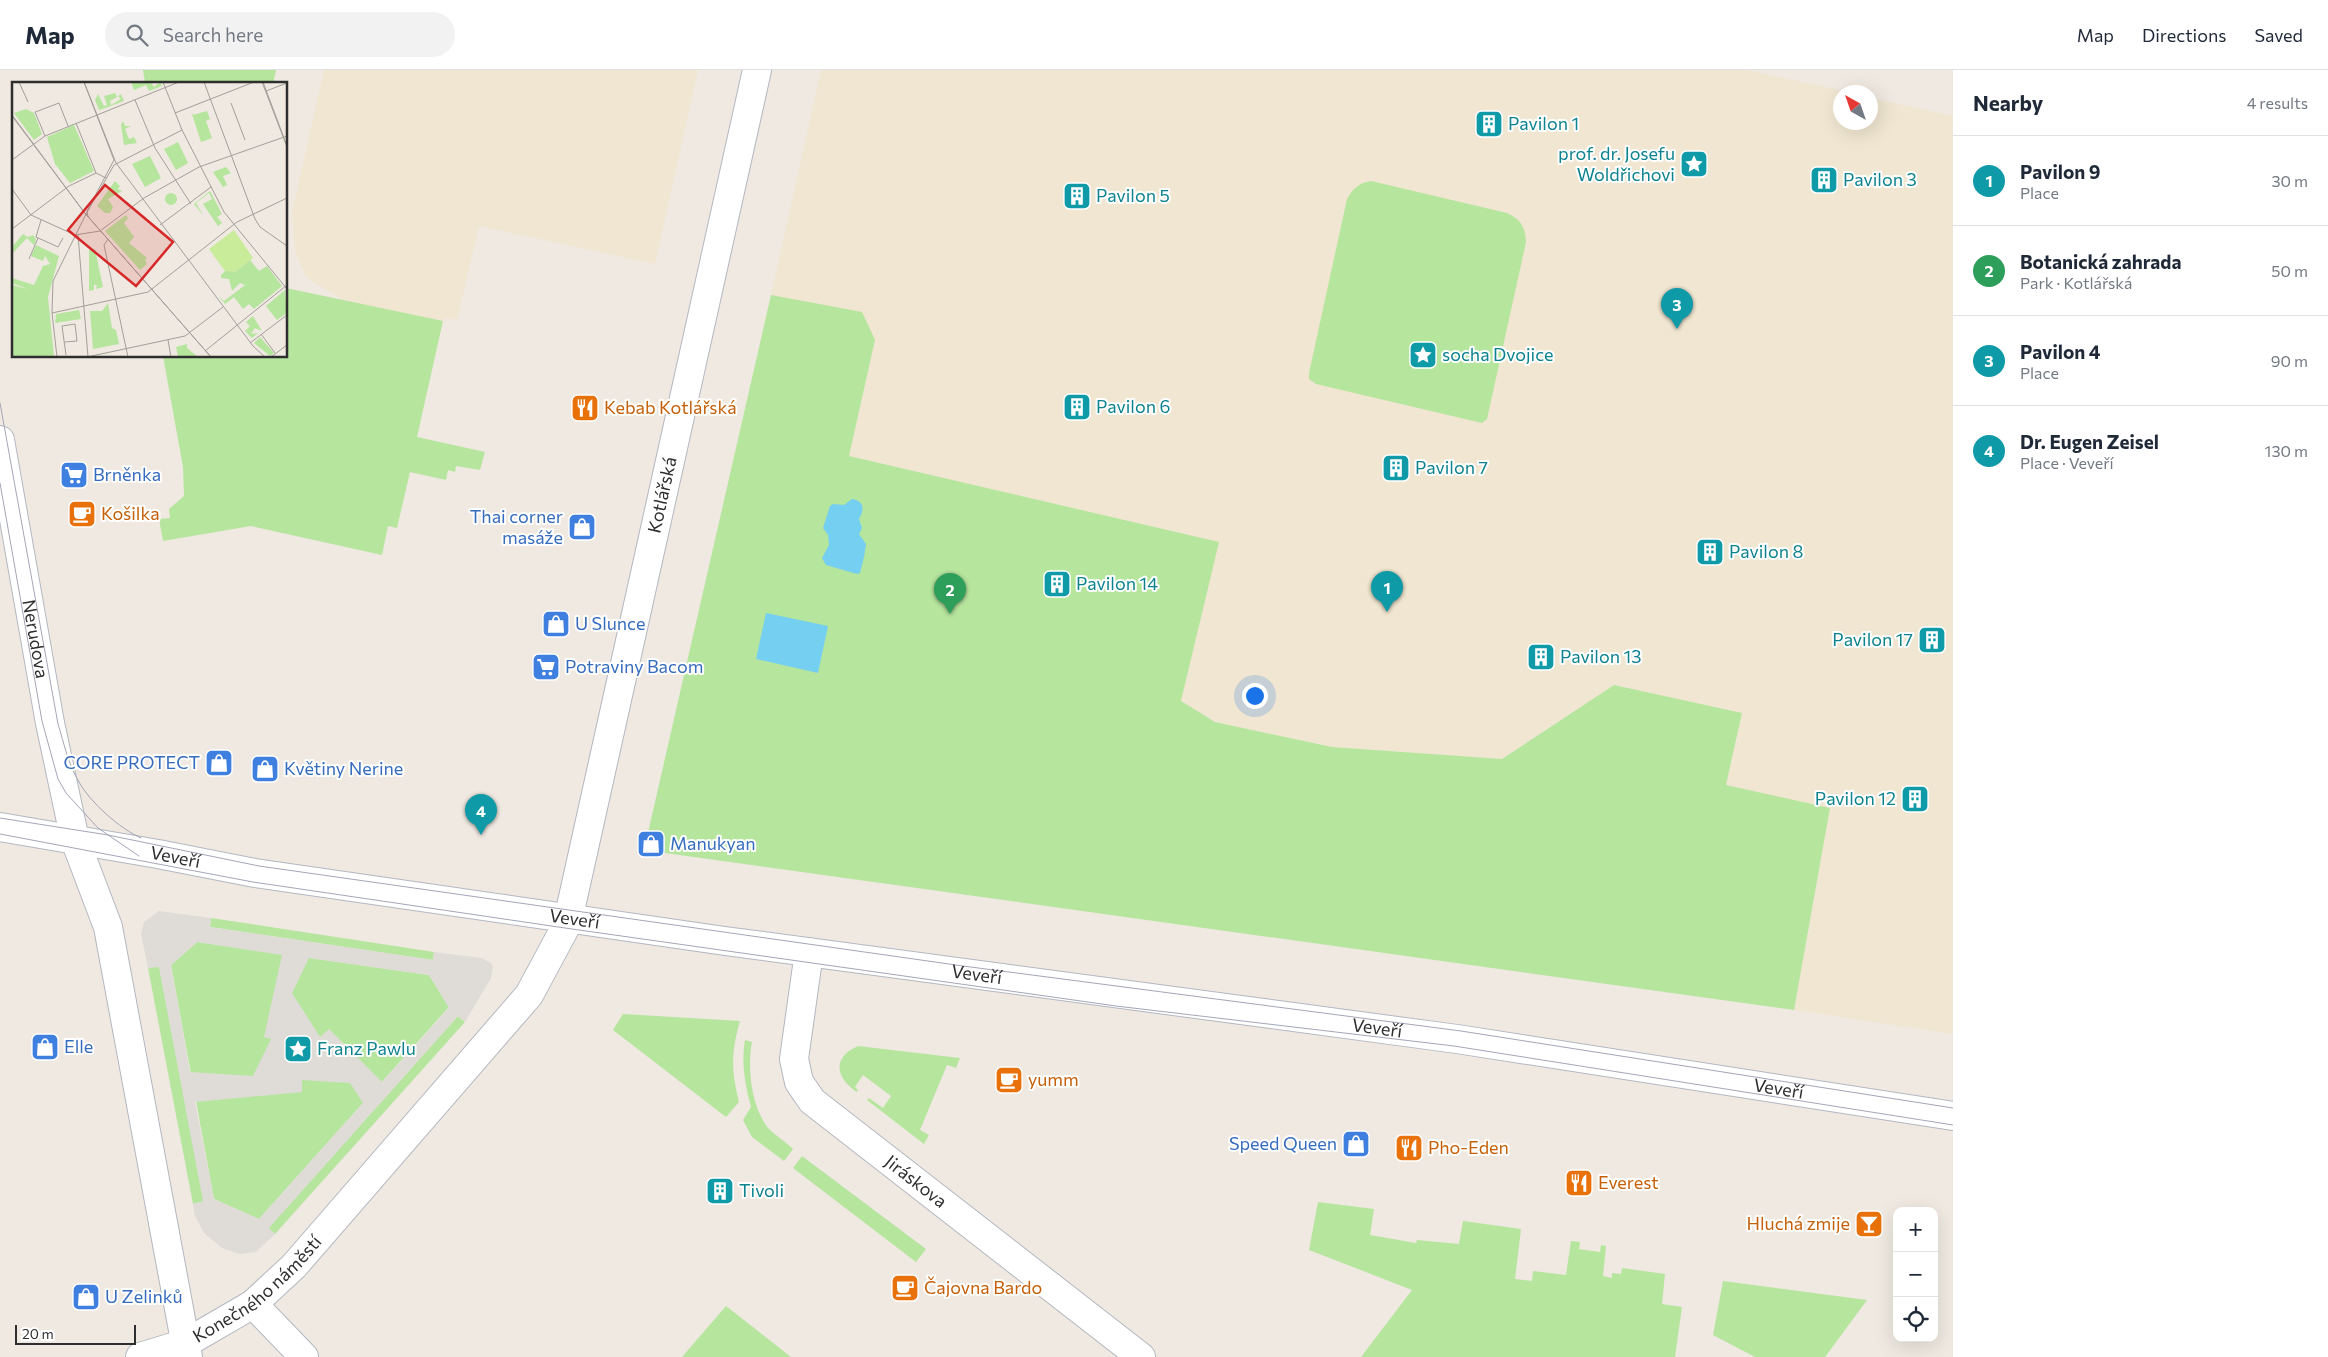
<!DOCTYPE html>
<meta charset="utf-8">
<style>
:root{--surface:#fff;--page:#f2f2f3;--text:#1f2937;--muted:#747a83;--line:#e0e1e3;--accent:#0b8043}
body{margin:0;font-family:Commissioner,sans-serif;background:var(--page);color:var(--text)}
.controls{position:absolute;right:15px;bottom:15px;display:grid;overflow:hidden;border-radius:10px;box-shadow:0 5px 20px #0002}
.controls button{width:45px;height:45px;display:grid;place-items:center;padding:0;border:0;border-bottom:1px solid var(--line);background:var(--surface);color:var(--text);font:25px sans-serif}
.compass{position:absolute;left:1833px;top:15px;width:45px;height:45px;border-radius:50%;background:var(--surface);box-shadow:0 5px 20px #0002;rotate:320deg}
.scale{position:absolute;left:15px;bottom:12px;width:121px;box-sizing:border-box;padding-left:5px;border:2px solid #2e2e2e;border-top:0;font-size:14px;line-height:18px;white-space:nowrap;color:#2e2e2e;-webkit-text-stroke:4px #fff;paint-order:stroke}
.you{position:absolute;left:1254px;top:625px;width:18px;height:18px;margin:-12px;border:4px solid #fff;border-radius:50%;background:#1a73e8;box-shadow:0 0 0 8px #1a73e833}
.badge{display:grid;place-items:center;width:32px;height:32px;border-radius:50%;background:var(--accent);color:#fff;font-size:16px;font-weight:700}
.pin{position:absolute;translate:-50% -41px;filter:drop-shadow(0 1px 2px #0008)}
.pin::after{content:'';position:absolute;top:26px;width:18px;height:15px;background:inherit;clip-path:polygon(0 0,100% 0,50% 100%)}
.list{margin:0;padding:0;list-style:none}
h2{display:flex;justify-content:space-between;align-items:center;height:65px;margin:0;padding:0 20px;font-size:21px}
h2 small{font-size:16px;font-weight:400;color:var(--muted)}
.list li{display:grid;grid-template-columns:32px 1fr auto;gap:15px;align-items:center;box-sizing:border-box;height:90px;padding:0 20px;border-top:1px solid var(--line)}
.list b{display:block;font-size:19px;white-space:nowrap}
.list p{margin:0;font-size:16px;white-space:nowrap;color:var(--muted)}
.list em{font-size:16px;font-style:normal;color:var(--muted)}
.icon{flex:none;width:28px;height:28px;fill:none;stroke:currentColor;stroke-width:2;stroke-linecap:round;stroke-linejoin:round}
.map{position:relative;flex:none;width:1953px;height:1287px;overflow:hidden}
header{display:flex;align-items:center;gap:30px;box-sizing:border-box;height:70px;padding:0 25px;background:var(--surface);border-bottom:1px solid var(--line)}
header strong{font-size:24px}
nav{display:flex;gap:28px;margin-inline-start:auto;font-size:18px}
.search{width:350px;height:45px;background:var(--page);display:flex;align-items:center;gap:12px;box-sizing:border-box;padding:0 18px;border-radius:28px;color:var(--muted);font-size:19px}
main{display:flex}
aside{flex:1;background:var(--surface)}
.map>svg:first-child{display:block}
.education{fill:#f0e6d1}
.green{fill:#b6e59e}
.plaza{fill:#dfdcd8;fill-rule:evenodd}
.water{fill:#75cff0}
.lines{fill:none;stroke-linecap:round;stroke-linejoin:round}
.minor-casing{stroke:#b4b7c1;stroke-width:30}
.secondary-casing{stroke:#b4b7c1;stroke-width:30}
.minor{stroke:#fff;stroke-width:28}
.secondary{stroke:#fff;stroke-width:28}
.tram{stroke:#a3a6b8;stroke-width:1}
.labels{text-anchor:middle;stroke-width:4;stroke-linejoin:round;paint-order:stroke}
.culture-label{font-size:18px;fill:#0d838f;stroke:#fff;text-anchor:start}
.food-label{font-size:18px;fill:#c56008;stroke:#fff;text-anchor:start}
.shop-label{font-size:18px;fill:#366cbe;stroke:#fff;text-anchor:start}
.street-label{font-size:18px;fill:#2e2e2e;stroke:#fff}
.inset-road{fill:none;stroke:#a29e99;stroke-width:1}
.view{fill:#d62828;fill-opacity:0.15;stroke:#d62828;stroke-width:2.5}
.inset-edge{fill:none;stroke:#2e2e2e;stroke-width:2.5}
</style>
<header>
<strong>Map</strong>
<div class="search"><svg class="icon" aria-label="search" viewBox="0 0 24 24"><circle cx="10" cy="10" r="6"/><path d="M15 15l6 6"/></svg>Search here</div>
<nav><a>Map</a><a>Directions</a><a>Saved</a></nav>
</header>
<main>
<div class="map">
<svg width="1953" height="1287" viewBox="0 0 1953 1287">
<rect width="100%" height="100%" fill="#efe9e1"/>
<!-- education -->
<path class="education" d="M324,0H698L655,194L479,156L457,250L444,248L443,251L345,231L306,207L295,182L292,142Z
M821,0H1747L1848,22H1840V52H1870L1871,28L1953,46V964L1794,940L1830,739L1726,715L1742,644L1614,615L1502,689L1332,677L1215,652L1181,631L1218,472L849,386L875,270L771,225Z"/>
<!-- green -->
<path class="green" d="M143,0H276L273,14H154L153,12L145,13Z
M1371,111L1507,143C1521,150 1525,156 1526,172L1487,349L1482,353L1316,314L1309,309V303L1347,129C1353,118 1359,113 1371,111Z
M286,218L443,251L417,367L485,382L480,400L456,396L455,402L448,400L446,410L410,402L397,458L388,456L382,485L251,456L163,471L159,449L170,448L169,439L184,426L183,397L163,286H286Z
M771,225L862,242L875,270L849,386L1219,472L1181,631L1215,652L1332,677L1502,689L1614,615L1742,643L1726,715L1830,738L1794,940L658,782L659,769L647,767Z
M211,848L434,882L433,890L210,857Z
M197,872L429,905L449,937L259,1149L214,1129L171,895Z
M159,896L204,1132L193,1134L148,898Z
M623,944L740,951C731,983 731,999 739,1032L726,1047L613,960Z
M458,946L465,952L275,1164L268,1158Z
M745,970L752,972C747,997 751,1038 769,1059C776,1066 786,1072 793,1079L784,1091L752,1067L743,1050L751,1037C745,1014 741,994 745,970Z
M858,976L960,988L956,998L947,995L920,1060L929,1065L924,1074L867,1030L869,1028L883,1038L891,1026L863,1005L855,1017L858,1020L857,1022C835,1008 832,987 858,976Z
M802,1086L926,1179L916,1192L793,1098Z
M1318,1132L1374,1139L1370,1165L1416,1173L1417,1170L1459,1174L1463,1151L1521,1159L1515,1209L1532,1211L1533,1201L1566,1205L1571,1171L1580,1172L1579,1179L1600,1182L1601,1175L1606,1176L1603,1206L1612,1208V1203L1621,1204L1622,1198L1665,1204L1662,1234L1682,1237L1675,1287H1361L1412,1220L1309,1180Z
M1723,1211L1867,1230L1825,1287H1755L1713,1265Z
M726,1236L791,1287H682Z"/>
<!-- plaza -->
<path class="plaza" d="M159,841L211,848L210,857L433,890L434,882L482,888L491,893L493,897L491,908L465,952L458,946L269,1158L275,1164L256,1182L239,1184L222,1178L204,1163L195,1146L193,1134L203,1131L159,897L148,898L141,864L144,852ZM197,872L282,885L264,967L271,969L253,1006L190,1002L171,895ZM309,888L429,905L449,938L382,1012L329,959L320,967L292,923ZM302,1010L350,1013L363,1033L259,1149L214,1129L195,1032L302,1022Z"/>
<!-- water -->
<path class="water" d="M852,429C864,431 865,439 859,449L862,458L859,464L866,474L864,487L860,503L857,504L826,495L822,488L829,475L828,465L823,458L830,436L833,434L844,435Z
M766,543L828,556L818,603L756,589Z"/>
<g class="lines">
<defs>
<g id="minor">
<path id="s1" d="M0,370L50,653L75,770"/>
<path id="s2" d="M809,882L794,989L799,1012L812,1031L1141,1287"/>
<path d="M253,1234L304,1287"/>
<path d="M140,1287L186,1273"/>
</g>
<g id="secondary">
<path id="s3" d="M0,757L158,784L255,803L725,871L1457,969L1953,1046"/>
<path d="M75,770L108,857L188,1287"/>
<path id="s4" d="M186,1273L253,1234L294,1196L529,925L565,858L570,841L757,0"/>
</g>
</defs>
<!-- minor casing -->
<use href="#minor" class="minor-casing"/>
<!-- secondary casing -->
<use href="#secondary" class="secondary-casing"/>
<!-- minor -->
<use href="#minor" class="minor"/>
<!-- secondary -->
<use href="#secondary" class="secondary"/>
<!-- tram -->
<path class="tram" d="M0,333L58,654C64,673 68,694 79,712C90,732 120,759 141,768
M0,413L42,651L58,709L66,723L98,758L139,786
M0,748L108,765L259,796L963,896L1461,961L1953,1038
M0,764L253,812L565,858L1116,936L1454,976L1953,1055"/>
</g>
<!-- icons -->
<defs>
<symbol id="building-square" viewBox="-11 -11 22 22"><rect x="-9" y="-9" width="18" height="18" rx="4" fill="#0f9aa8" stroke="#fff"/><path d="M-4-6H4V6H1V3H-1V6H-4ZM-2.5-4.3h1.7v1.8h-1.7ZM.8-4.3h1.7v1.8H.8ZM-2.5-1h1.7V.8h-1.7ZM.8-1h1.7V.8H.8Z" fill="#fff"/></symbol>
<symbol id="sight-square" viewBox="-11 -11 22 22"><rect x="-9" y="-9" width="18" height="18" rx="4" fill="#0f9aa8" stroke="#fff"/><path d="M0-6L1.8-2.2L6-1.7L2.9 1.2L3.7 5.4L0 3.3L-3.7 5.4L-2.9 1.2L-6-1.7L-1.8-2.2Z" fill="#fff"/></symbol>
<symbol id="restaurant-square" viewBox="-11 -11 22 22"><rect x="-9" y="-9" width="18" height="18" rx="4" fill="#e8710a" stroke="#fff"/><path d="M-5-6h1v4h1v-4h1v4h1v-4h1v5L-1.5 .5V6h-2V.5L-5-1ZM5-6V6H3V1.5H1.5Q1.5-4 5-6Z" fill="#fff"/></symbol>
<symbol id="supermarket-square" viewBox="-11 -11 22 22"><rect x="-9" y="-9" width="18" height="18" rx="4" fill="#3f7fe0" stroke="#fff"/><path d="M-6-5.5h2.5l.6 2H6L4.5 2H-2.5L-4.4-4H-6ZM-1.5 3.2a1.3 1.3 0 1 0 .1 0ZM3 3.2a1.3 1.3 0 1 0 .1 0Z" fill="#fff"/></symbol>
<symbol id="cafe-square" viewBox="-11 -11 22 22"><rect x="-9" y="-9" width="18" height="18" rx="4" fill="#e8710a" stroke="#fff"/><path d="M-5.5-4.5H6V0H3Q3 3.5 0 3.5H-2.5Q-5.5 3.5-5.5 0ZM3-3.2v2h1.7v-2ZM-6 4.5H4V6H-6Z" fill="#fff"/></symbol>
<symbol id="shop-square" viewBox="-11 -11 22 22"><rect x="-9" y="-9" width="18" height="18" rx="4" fill="#3f7fe0" stroke="#fff"/><path d="M-5-2.5h2.3a2.7 3.5 0 0 1 5.4 0H5L5.5 6h-11ZM-1.5-2.5h3a1.5 2.3 0 0 0-3 0Z" fill="#fff"/></symbol>
<symbol id="bar-square" viewBox="-11 -11 22 22"><rect x="-9" y="-9" width="18" height="18" rx="4" fill="#e8710a" stroke="#fff"/><path d="M-6-5H6L.8 .8V4.5H3.5V6h-7V4.5H-.8V.8Z" fill="#fff"/></symbol>
</defs>
<g fill-rule="evenodd">
<use href="#building-square" x="1473" y="38" width="32" height="32"/>
<use href="#sight-square" x="1678" y="78" width="32" height="32"/>
<use href="#building-square" x="1808" y="94" width="32" height="32"/>
<use href="#building-square" x="1061" y="110" width="32" height="32"/>
<use href="#sight-square" x="1407" y="269" width="32" height="32"/>
<use href="#building-square" x="1061" y="321" width="32" height="32"/>
<use href="#restaurant-square" x="569" y="322" width="32" height="32"/>
<use href="#building-square" x="1380" y="382" width="32" height="32"/>
<use href="#supermarket-square" x="58" y="389" width="32" height="32"/>
<use href="#cafe-square" x="66" y="428" width="32" height="32"/>
<use href="#shop-square" x="566" y="441" width="32" height="32"/>
<use href="#building-square" x="1694" y="466" width="32" height="32"/>
<use href="#building-square" x="1041" y="498" width="32" height="32"/>
<use href="#shop-square" x="540" y="538" width="32" height="32"/>
<use href="#building-square" x="1916" y="554" width="32" height="32"/>
<use href="#building-square" x="1525" y="571" width="32" height="32"/>
<use href="#supermarket-square" x="530" y="581" width="32" height="32"/>
<use href="#shop-square" x="203" y="677" width="32" height="32"/>
<use href="#shop-square" x="249" y="683" width="32" height="32"/>
<use href="#building-square" x="1899" y="713" width="32" height="32"/>
<use href="#shop-square" x="635" y="758" width="32" height="32"/>
<use href="#shop-square" x="29" y="961" width="32" height="32"/>
<use href="#sight-square" x="282" y="963" width="32" height="32"/>
<use href="#cafe-square" x="993" y="994" width="32" height="32"/>
<use href="#shop-square" x="1340" y="1058" width="32" height="32"/>
<use href="#restaurant-square" x="1393" y="1062" width="32" height="32"/>
<use href="#restaurant-square" x="1563" y="1097" width="32" height="32"/>
<use href="#building-square" x="704" y="1105" width="32" height="32"/>
<use href="#bar-square" x="1853" y="1138" width="32" height="32"/>
<use href="#cafe-square" x="889" y="1202" width="32" height="32"/>
<use href="#shop-square" x="70" y="1211" width="32" height="32"/>
</g>
<g class="labels">
<!-- culture labels -->
<g class="culture-label">
<text x="1508" y="60">Pavilon 1</text>
<text x="1675" y="90" text-anchor="end">prof. dr. Josefu<tspan x="1675" dy="21">Woldřichovi</tspan></text>
<text x="1843" y="116">Pavilon 3</text>
<text x="1096" y="132">Pavilon 5</text>
<text x="1442" y="291">socha Dvojice</text>
<text x="1096" y="343">Pavilon 6</text>
<text x="1415" y="404">Pavilon 7</text>
<text x="1729" y="488">Pavilon 8</text>
<text x="1076" y="520">Pavilon 14</text>
<text x="1913" y="576" text-anchor="end">Pavilon 17</text>
<text x="1560" y="593">Pavilon 13</text>
<text x="1896" y="735" text-anchor="end">Pavilon 12</text>
<text x="317" y="985">Franz Pawlu</text>
<text x="739" y="1127">Tivoli</text>
</g>
<!-- food labels -->
<g class="food-label">
<text x="604" y="344">Kebab Kotlářská</text>
<text x="101" y="450">Košilka</text>
<text x="1028" y="1016">yumm</text>
<text x="1428" y="1084">Pho-Eden</text>
<text x="1598" y="1119">Everest</text>
<text x="1850" y="1160" text-anchor="end">Hluchá zmije</text>
<text x="924" y="1224">Čajovna Bardo</text>
</g>
<!-- shop labels -->
<g class="shop-label">
<text x="93" y="411">Brněnka</text>
<text x="563" y="453" text-anchor="end">Thai corner<tspan x="563" dy="21">masáže</tspan></text>
<text x="575" y="560">U Slunce</text>
<text x="565" y="603">Potraviny Bacom</text>
<text x="200" y="699" text-anchor="end">CORE PROTECT</text>
<text x="284" y="705">Květiny Nerine</text>
<text x="670" y="780">Manukyan</text>
<text x="64" y="983">Elle</text>
<text x="1337" y="1080" text-anchor="end">Speed Queen</text>
<text x="105" y="1233">U Zelinků</text>
</g>
<!-- street labels -->
<g class="street-label">
<text dy="6" stroke="none"><textPath href="#s4" startOffset="1012">Kotlářská</textPath></text>
<text dy="6" stroke="none"><textPath href="#s1" startOffset="202">Nerudova</textPath></text>
<text dy="6" stroke="none"><textPath href="#s3" startOffset="178">Veveří</textPath></text>
<text dy="6" stroke="none"><textPath href="#s3" startOffset="582">Veveří</textPath></text>
<text dy="6" stroke="none"><textPath href="#s3" startOffset="988">Veveří</textPath></text>
<text dy="6" stroke="none"><textPath href="#s3" startOffset="1392">Veveří</textPath></text>
<text dy="6" stroke="none"><textPath href="#s3" startOffset="1798">Veveří</textPath></text>
<text dy="6" stroke="none"><textPath href="#s2" startOffset="286">Jiráskova</textPath></text>
<text dy="6" stroke="none"><textPath href="#s4" startOffset="90">Konečného náměstí</textPath></text>
</g>
</g>
<!-- overview -->
<g transform="translate(12 12)">
<rect width="275" height="275" fill="#efe9e1"/>
<path d="M119,0H139L142,5L148,0L150,4L137,9L134,3L122,8ZM103,11L105,15L98,19L99,23L109,17L106,14L109,12L112,19L96,25V22V25L87,28L83,18L86,12L92,24L95,23L92,14ZM14,27L22,31L30,52L22,58L2,31ZM179,29L181,33L195,29L198,37L194,39L200,56L189,60ZM111,39L113,44H119L113,47L117,57L122,55L125,61L112,63L109,43ZM62,43L82,89L58,101L43,82L35,55ZM166,60L176,81L164,88L152,67ZM138,74L149,96L133,105L120,82ZM214,85L219,91L211,94L215,103L211,105L201,90ZM103,99L108,104L106,107L110,109L96,117L101,125L98,131H93L85,124ZM198,109L210,132L205,135L210,141L206,144L191,122L200,117L197,111L184,121L191,133L182,122ZM153 117a6 6 0 1 1 12 0a6 6 0 1 1-12 0ZM114,133L116,136L112,141L122,155L117,161L135,176L133,178L135,182L128,188L93,149ZM11,152L16,155L21,153L24,157L22,163L15,156L0,172V165ZM24,163L47,174L36,215L42,275H0V203L16,207L0,201V196L22,203L31,184L38,182L33,174L31,179L19,174ZM83,167L91,205L84,207L85,203H82V208L77,209V168ZM238,178L247,189L255,184L270,204L242,227L237,222L231,227L222,215L213,222L206,213L212,219L233,203L228,201L220,209L217,197L209,196V193L215,187L223,190ZM273,208L275,231L265,238L254,224ZM96,221L100,246L104,248L107,262L81,267L78,229H90ZM67,228L69,237L43,241L44,232ZM241,234L250,249L243,246L239,252L246,251L240,256L233,249L238,244L234,240ZM248,255L262,271L258,274L242,261ZM175,262V266L186,275L166,274L164,265Z" fill="#b6e59e"/>
<path d="M222,148L241,176L223,190L213,189L197,167Z" fill="#c9ec9a"/>
<path class="inset-road" d="M7,0L16,20M72,0L104,81L241,264L253,275M72,0L102,78L75,129L76,135M151,0L170,48L212,130L275,207M192,0L243,137L248,145L275,164M250,0L275,65M251,0L275,64M254,9L275,1M123,18L143,66L179,122M219,21L233,58M163,31L242,0M0,33L72,130L199,275M0,34L72,130L199,275M64,41L84,91M33,54L23,30L26,29L47,21L56,44M0,78L33,54L167,0M0,107L19,133L63,153M74,132L102,83L170,48M29,138L24,155L46,165L51,156M148,143L199,105M0,147L57,104L84,91L94,96M63,153L88,149L132,116L187,85L275,54M66,153L76,275M96,157L92,163L116,275M17,177L26,156M40,231L136,210L225,140L275,116M249,252L263,271M156,258L159,275M53,260L65,259L63,242L50,244L54,273M238,261L275,233M193,269L275,203M45,275L40,231L41,199L74,132M75,275L173,254L211,225M259,275L275,263"/>
<path class="view" d="M93,103L161,160L124,204L56,148Z"/>
<rect width="275" height="275" class="inset-edge"/>
</g>
</svg>
<div class="controls">
<button>+</button>
<button>−</button>
<button><svg class="icon" aria-label="locate" viewBox="0 0 24 24"><circle cx="12" cy="12" r="6"/><path d="M12 2v4M12 18v4M2 12h4M18 12h4"/></svg></button>
</div>
<svg class="compass" viewBox="-18 -18 36 36"><path d="M0-13l5 13h-10z" fill="#e53935"/><path d="M0 13l5-13h-10z" fill="#747a83"/></svg>
<div class="scale">20 m</div>
<div class="you"></div>
<div class="pin badge" style="left:1387px;top:542px;background:#0f9aa8">1</div>
<div class="pin badge" style="left:950px;top:544px;background:#2e9e5b">2</div>
<div class="pin badge" style="left:1677px;top:259px;background:#0f9aa8">3</div>
<div class="pin badge" style="left:481px;top:765px;background:#0f9aa8">4</div>
</div>
<aside>
<h2>Nearby<small>4 results</small></h2>
<ul class="list">
<li><span class="badge" style="background:#0f9aa8">1</span><div><b>Pavilon 9</b><p>Place</p></div><em>30 m</em></li>
<li><span class="badge" style="background:#2e9e5b">2</span><div><b>Botanická zahrada</b><p>Park · Kotlářská</p></div><em>50 m</em></li>
<li><span class="badge" style="background:#0f9aa8">3</span><div><b>Pavilon 4</b><p>Place</p></div><em>90 m</em></li>
<li><span class="badge" style="background:#0f9aa8">4</span><div><b>Dr. Eugen Zeisel</b><p>Place · Veveří</p></div><em>130 m</em></li>
</ul>
</aside>
</main>
